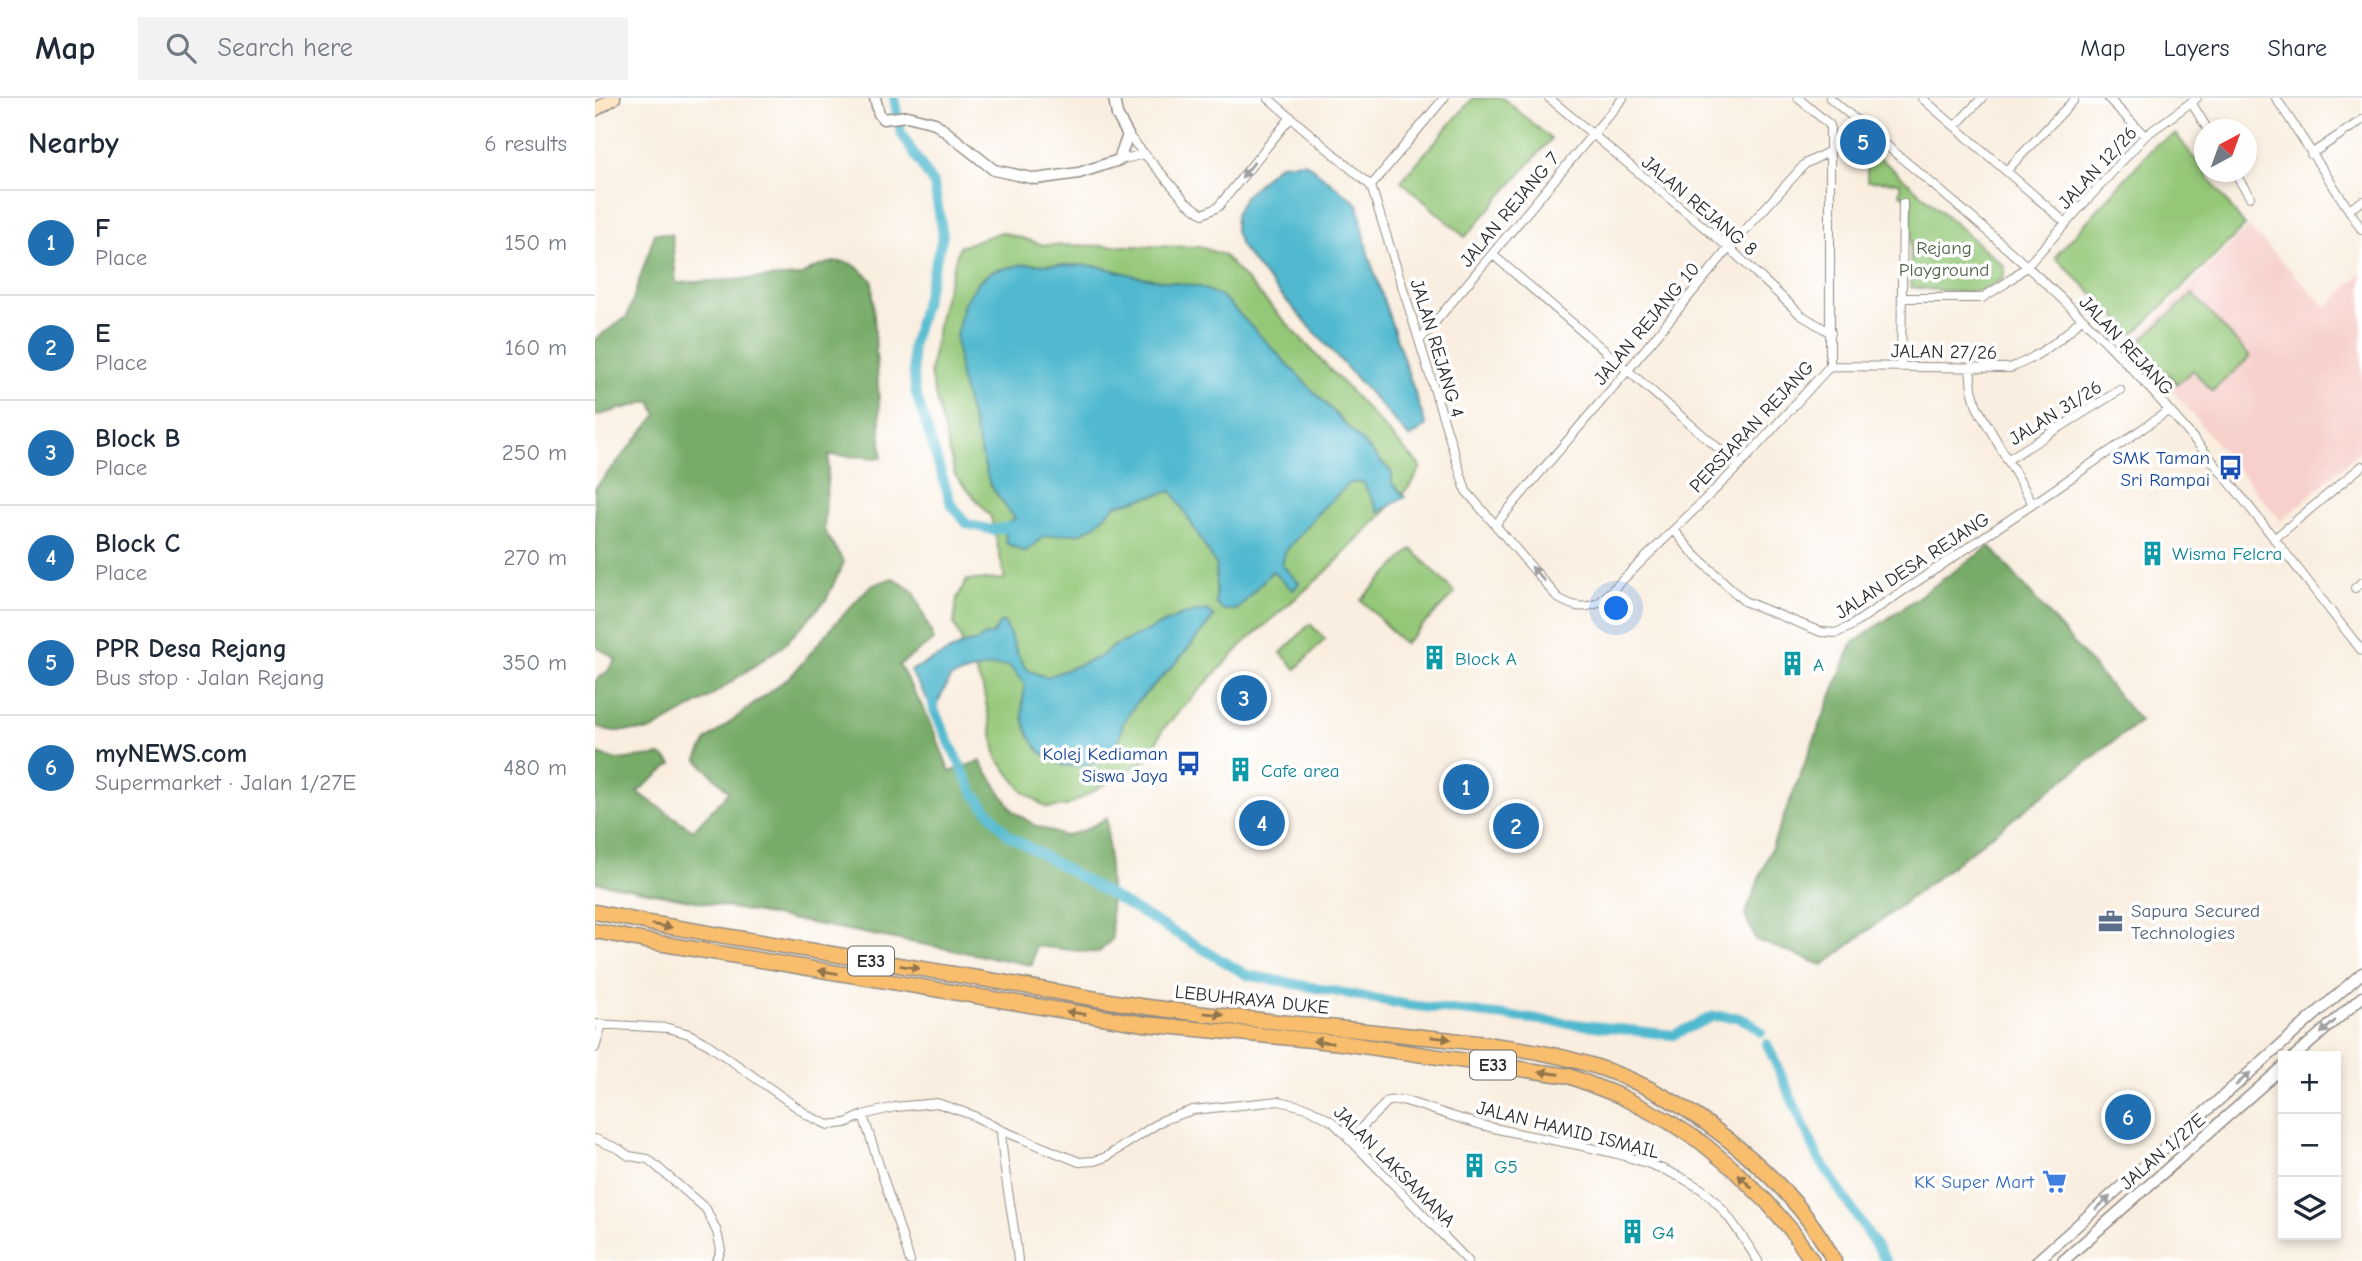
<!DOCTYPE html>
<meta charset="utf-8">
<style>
:root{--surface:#fff;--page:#f2f2f3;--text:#1f2937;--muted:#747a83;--line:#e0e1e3;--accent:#1f6fb2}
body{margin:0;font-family:"Comic Neue",sans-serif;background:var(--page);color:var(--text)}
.controls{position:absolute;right:21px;bottom:21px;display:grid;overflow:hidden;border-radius:0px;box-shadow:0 4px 10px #0003}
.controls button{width:63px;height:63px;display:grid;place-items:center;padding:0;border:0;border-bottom:2px solid var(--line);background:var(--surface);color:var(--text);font:35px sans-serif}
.compass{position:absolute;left:1599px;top:21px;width:63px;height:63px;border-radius:50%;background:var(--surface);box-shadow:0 4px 10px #0003;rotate:41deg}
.you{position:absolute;left:1022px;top:511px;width:24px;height:24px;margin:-18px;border:5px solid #fff;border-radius:50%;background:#1a73e8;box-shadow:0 0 0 10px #1a73e833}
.badge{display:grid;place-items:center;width:46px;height:46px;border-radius:50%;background:var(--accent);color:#fff;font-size:23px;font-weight:700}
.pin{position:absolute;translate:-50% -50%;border:4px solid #fff;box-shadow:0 2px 7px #0006}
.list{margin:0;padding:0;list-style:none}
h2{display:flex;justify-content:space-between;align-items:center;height:91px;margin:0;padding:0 28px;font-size:30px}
h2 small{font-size:23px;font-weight:400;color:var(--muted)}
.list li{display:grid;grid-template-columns:46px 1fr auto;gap:21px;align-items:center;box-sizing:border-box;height:105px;padding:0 28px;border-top:2px solid var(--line)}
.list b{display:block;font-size:26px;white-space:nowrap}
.list p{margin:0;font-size:23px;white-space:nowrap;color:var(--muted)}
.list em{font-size:23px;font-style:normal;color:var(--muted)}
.icon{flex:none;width:38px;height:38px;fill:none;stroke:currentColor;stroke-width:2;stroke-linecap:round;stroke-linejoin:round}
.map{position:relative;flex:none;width:1767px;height:1163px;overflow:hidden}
header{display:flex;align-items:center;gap:42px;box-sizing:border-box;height:98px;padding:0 35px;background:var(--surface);border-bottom:2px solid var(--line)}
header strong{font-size:33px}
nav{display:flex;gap:38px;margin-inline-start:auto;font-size:24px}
.search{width:490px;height:63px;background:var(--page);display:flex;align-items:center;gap:18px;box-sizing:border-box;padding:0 24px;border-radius:0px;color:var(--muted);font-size:26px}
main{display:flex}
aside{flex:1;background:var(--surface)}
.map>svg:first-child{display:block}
.built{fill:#f7d0cb}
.green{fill:#94c778;stroke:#607952;stroke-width:2}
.forest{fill:#77ac68;stroke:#516c4a;stroke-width:2}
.water{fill:#51b9cf;stroke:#3e727d;stroke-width:2}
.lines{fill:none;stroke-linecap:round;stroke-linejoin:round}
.canal{stroke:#51b9cf;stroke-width:10}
.minor-casing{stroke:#928c85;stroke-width:10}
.tertiary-casing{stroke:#928c85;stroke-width:13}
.secondary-casing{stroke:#928c85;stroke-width:15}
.motorway-casing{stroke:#928c85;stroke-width:17}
.minor{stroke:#fff;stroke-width:8}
.tertiary{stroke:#fff;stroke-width:10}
.secondary{stroke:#fde5c5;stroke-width:12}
.motorway{stroke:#f9be6d;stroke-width:14}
.oneway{fill:#a0a0a0}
.oneway2{fill:#92744c}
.labels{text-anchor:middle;stroke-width:7;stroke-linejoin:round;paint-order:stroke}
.shield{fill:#fff;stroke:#6b6b6b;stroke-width:2}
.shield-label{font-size:18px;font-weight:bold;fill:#2b2b2b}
.street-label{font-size:19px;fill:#2b2b2b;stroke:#fff}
.park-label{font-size:19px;fill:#506246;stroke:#fff}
.transit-label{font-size:19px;fill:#164399;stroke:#fff;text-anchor:end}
.culture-label{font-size:19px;fill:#0d838f;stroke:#fff;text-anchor:start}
.service-label{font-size:19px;fill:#4e5e75;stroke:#fff;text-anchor:start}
.shop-label{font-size:19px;fill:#366cbe;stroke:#fff;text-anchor:end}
</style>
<header>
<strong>Map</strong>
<div class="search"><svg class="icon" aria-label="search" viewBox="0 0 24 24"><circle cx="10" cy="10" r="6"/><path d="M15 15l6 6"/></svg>Search here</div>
<nav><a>Map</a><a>Layers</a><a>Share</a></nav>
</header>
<main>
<aside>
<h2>Nearby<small>6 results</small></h2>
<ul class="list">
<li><span class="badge">1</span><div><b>F</b><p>Place</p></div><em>150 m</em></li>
<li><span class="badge">2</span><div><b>E</b><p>Place</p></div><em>160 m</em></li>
<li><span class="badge">3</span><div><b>Block B</b><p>Place</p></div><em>250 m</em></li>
<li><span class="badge">4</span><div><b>Block C</b><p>Place</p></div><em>270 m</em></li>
<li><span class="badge">5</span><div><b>PPR Desa Rejang</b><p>Bus stop · Jalan Rejang</p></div><em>350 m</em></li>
<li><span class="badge">6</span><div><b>myNEWS.com</b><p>Supermarket · Jalan 1/27E</p></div><em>480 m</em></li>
</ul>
</aside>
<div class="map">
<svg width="1767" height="1163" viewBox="0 0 1767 1163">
<rect width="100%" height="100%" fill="#fff"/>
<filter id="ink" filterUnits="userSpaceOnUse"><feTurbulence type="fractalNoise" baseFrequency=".0143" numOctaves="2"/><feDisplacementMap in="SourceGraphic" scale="14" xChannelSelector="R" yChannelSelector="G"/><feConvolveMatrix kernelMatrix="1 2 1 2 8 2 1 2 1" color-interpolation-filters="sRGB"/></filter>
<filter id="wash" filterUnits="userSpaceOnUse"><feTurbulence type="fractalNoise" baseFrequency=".00686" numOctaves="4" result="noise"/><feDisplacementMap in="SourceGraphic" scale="28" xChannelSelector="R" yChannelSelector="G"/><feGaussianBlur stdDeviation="1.57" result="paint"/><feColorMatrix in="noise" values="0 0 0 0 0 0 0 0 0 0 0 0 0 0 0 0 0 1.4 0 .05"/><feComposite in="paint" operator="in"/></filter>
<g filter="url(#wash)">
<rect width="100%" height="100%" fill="#f9eedf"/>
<!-- built -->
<path class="built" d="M1654,129L1731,209L1767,175V351L1686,423L1538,245Z"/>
<!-- green -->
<path class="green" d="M878,0H908L956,41L870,139L806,83Z
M1581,36L1650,128L1539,236L1460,159L1561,46Z
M1272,52L1285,60L1410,169L1408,181L1386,193L1359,194L1315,189L1316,101L1305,96V84L1272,83Z
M406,134L449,147L606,149L628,157L826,369L816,387L732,473L647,547L567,632L555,660L472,708L452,710L428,693L402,660L388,590L359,526L362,500L372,482L410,481L396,419L360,377L335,276L346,211L364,149Z
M1598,196L1655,259L1617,293L1598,272L1582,286L1544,244Z
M817,451L860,495L809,546L766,502Z
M715,526L730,541L701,571L686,555Z"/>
<!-- forest -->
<path class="forest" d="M60,135L77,137L81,185L205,178C219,169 237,160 254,165C262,167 271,177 277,182L287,360L234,357L229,432L249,464L231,502L189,547L113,600L55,633H12L0,627V583L12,574L21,561L0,548V390L62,317L56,303L0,318V241L32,219Z
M1395,448L1545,623L1228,867L1161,842L1150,817L1257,546Z
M298,480L319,494L339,542L304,567L334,621L355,674L385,663L418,713L441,728L469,738L488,733L512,720L517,841L503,855L440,848L437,867L0,784V655L22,662L66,657L77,666L42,694L98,732L134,694L102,661L112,642L198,576L238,528L275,488Z"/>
<!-- water -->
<path class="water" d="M710,64L763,106L773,156L831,328L815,340L664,172L646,149L640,133V116L650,98L684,66Z
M430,166L502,168L541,178L605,189L628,199L797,375V385L810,399L784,414L768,384L755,385L723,415L690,454L687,467L704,485L698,492L677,473L642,512H627L621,505V467L577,393L521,407L499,428L486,435L449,438L430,454L411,445L410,426L420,421L395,387L365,279L361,238L369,205L384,183L398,173Z
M612,512L619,519L581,565L541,605L528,625L523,648C515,653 507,659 499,663C464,680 435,652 428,619C426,609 429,596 430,586L414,568C392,566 375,573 355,580L339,612L315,573L369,546L383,543L390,537H397L405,525L409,524C416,536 423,563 431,570C436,575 446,577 452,579L505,559L517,549L587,517Z"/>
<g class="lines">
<!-- canal -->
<path class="canal" d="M299,0L306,35L339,87L348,137L317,249L320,293L356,406L372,426L397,432L424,427
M337,600L339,612L378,694L413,737L652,877L813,907L1078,937L1119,918L1141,919L1156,925L1166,934
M1172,946L1223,1059L1291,1163"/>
</g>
</g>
<g filter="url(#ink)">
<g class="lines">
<defs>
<path id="minor" d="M673,0L776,88L871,393L963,500C979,509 988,512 1005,504L1144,368L1235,268V27L1203,0
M954,0L1134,150L1206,217L1236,235
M1235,0C1331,81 1429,160 1517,250C1608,344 1686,450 1767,553
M1327,0L1471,125
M1513,0L1550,38
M1681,0L1767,132
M1596,4L1613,32
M1360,28L1387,0
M533,37L591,104L608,116L623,109L696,19
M1716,56L1767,22
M524,62L550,56
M1411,73L1479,2
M1639,74L1655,99
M776,88L849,0
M1754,112L1767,103
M897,156L1144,368
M1307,200H1387L1411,185L1432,168L1550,38L1602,0
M825,242L1028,0
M1235,268L1415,270C1444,259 1466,242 1487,220
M1306,268L1308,105
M1375,270L1377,291L1382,309L1438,406
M1412,362L1525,292
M900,427L1033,272L1134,150L1210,66L1235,53
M1079,432L1098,455L1149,503L1226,534L1241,535L1254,529L1438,406L1573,313
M1679,441L1767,368
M1760,490L1767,484
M0,926L73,930L94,936L114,947L214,1018L233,1027L251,1025L268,1017L300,1009L342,1005L377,1017L406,1032L484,1064L499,1063L511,1059L568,1022L598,1012L684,1003L713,1010L738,1024L873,1163
M0,950L7,926
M268,1017L315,1163
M406,1032C408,1077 419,1119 423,1163
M0,1041L24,1051L34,1058L53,1061L111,1111L122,1134L126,1152L122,1163
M754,1042L793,1003L807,1002C838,1011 868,1023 899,1030C968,1047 1042,1051 1103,1089C1125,1102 1149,1141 1163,1163"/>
<path id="tertiary" d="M280,0L284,16L288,21L312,18L340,25L399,72L441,81L484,75L524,62L533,37L522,17L519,0
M1700,958L1767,899
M1442,1163L1767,875
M1468,1163L1688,969"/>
<path id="secondary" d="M0,12L19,0"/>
<path id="motorway" d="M0,814L54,825C165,844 277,863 388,881C443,890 497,901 552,909C641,921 730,928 819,938C886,945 956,951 1019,975C1101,1006 1200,1085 1239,1163
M0,833L51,843L549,926L747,945L974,978L1025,998L1073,1023L1106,1044L1136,1069L1171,1103L1197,1133L1217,1163"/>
</defs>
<!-- minor casing -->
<use href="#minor" class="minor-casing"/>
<!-- tertiary casing -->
<use href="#tertiary" class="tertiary-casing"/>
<!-- secondary casing -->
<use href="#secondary" class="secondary-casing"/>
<!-- motorway casing -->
<use href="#motorway" class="motorway-casing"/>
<!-- minor -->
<use href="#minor" class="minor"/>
<!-- tertiary -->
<use href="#tertiary" class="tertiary"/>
<!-- secondary -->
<use href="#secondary" class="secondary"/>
<!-- motorway -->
<use href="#motorway" class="motorway"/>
</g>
<!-- one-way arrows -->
<defs><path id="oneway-solid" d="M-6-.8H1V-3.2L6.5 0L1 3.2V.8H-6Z" transform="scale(1.75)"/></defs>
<g class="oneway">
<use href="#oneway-solid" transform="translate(653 72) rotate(129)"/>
<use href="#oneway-solid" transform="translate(943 476) rotate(-131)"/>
<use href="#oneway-solid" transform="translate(1733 929) rotate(138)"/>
<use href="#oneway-solid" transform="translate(1648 981) rotate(-42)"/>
<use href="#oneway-solid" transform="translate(1508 1105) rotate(-42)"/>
</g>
<g class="oneway2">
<use href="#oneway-solid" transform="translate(67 828) rotate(9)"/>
<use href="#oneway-solid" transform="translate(315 869) rotate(9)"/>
<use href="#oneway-solid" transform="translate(233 874) rotate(-171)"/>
<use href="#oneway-solid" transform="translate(481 915) rotate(-171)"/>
<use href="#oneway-solid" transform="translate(619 916) rotate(6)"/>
<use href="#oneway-solid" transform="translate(846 940) rotate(6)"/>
<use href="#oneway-solid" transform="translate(728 944) rotate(-174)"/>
<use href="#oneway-solid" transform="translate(954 975) rotate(-172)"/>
<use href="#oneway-solid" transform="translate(1150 1083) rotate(-135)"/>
</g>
</g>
<!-- icons -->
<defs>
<symbol id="bus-bare" viewBox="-9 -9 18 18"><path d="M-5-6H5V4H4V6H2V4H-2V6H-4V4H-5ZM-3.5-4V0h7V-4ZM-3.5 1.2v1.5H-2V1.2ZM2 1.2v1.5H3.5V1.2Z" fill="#1a4fb4" stroke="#fff" stroke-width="2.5" paint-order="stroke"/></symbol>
<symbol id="building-bare" viewBox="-9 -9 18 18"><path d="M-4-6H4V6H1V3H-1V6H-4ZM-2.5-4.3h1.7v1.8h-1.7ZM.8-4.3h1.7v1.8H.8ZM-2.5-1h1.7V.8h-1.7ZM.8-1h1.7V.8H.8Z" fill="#0f9aa8" stroke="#fff" stroke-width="2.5" paint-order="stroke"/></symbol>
<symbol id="office-bare" viewBox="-9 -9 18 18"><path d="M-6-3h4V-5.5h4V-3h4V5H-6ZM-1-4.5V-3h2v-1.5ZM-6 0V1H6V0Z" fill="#5c6f8a" stroke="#fff" stroke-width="2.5" paint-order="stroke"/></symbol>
<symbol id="supermarket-bare" viewBox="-9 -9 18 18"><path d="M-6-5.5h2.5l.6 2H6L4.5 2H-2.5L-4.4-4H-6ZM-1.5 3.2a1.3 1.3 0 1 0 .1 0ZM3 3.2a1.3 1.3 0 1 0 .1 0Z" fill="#3f7fe0" stroke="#fff" stroke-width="2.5" paint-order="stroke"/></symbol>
</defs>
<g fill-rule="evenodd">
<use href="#bus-bare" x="1618" y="352" width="35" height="35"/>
<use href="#building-bare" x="1540" y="438" width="35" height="35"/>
<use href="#building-bare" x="822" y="542" width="35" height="35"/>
<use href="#building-bare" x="1180" y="548" width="35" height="35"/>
<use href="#bus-bare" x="576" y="648" width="35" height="35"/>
<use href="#building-bare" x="628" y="654" width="35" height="35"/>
<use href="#office-bare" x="1498" y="806" width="35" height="35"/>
<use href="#building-bare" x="862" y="1050" width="35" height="35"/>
<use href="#supermarket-bare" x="1442" y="1066" width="35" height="35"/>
<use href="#building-bare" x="1020" y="1116" width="35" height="35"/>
</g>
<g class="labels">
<!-- shield labels -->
<g class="shield">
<rect x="253" y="848.5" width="46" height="29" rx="5"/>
<rect x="875" y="952.5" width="46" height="29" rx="5"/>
</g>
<g class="shield-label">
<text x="276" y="869">E33</text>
<text x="898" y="973">E33</text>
</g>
<!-- street labels -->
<g class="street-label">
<text transform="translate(1502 69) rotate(-47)" y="7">JALAN 12/26</text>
<text transform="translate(1105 107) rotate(40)" y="7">JALAN REJANG 8</text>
<text transform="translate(914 111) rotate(-50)" y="7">JALAN REJANG 7</text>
<text transform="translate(1051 225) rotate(-50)" y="7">JALAN REJANG 10</text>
<text transform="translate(1532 247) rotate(47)" y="7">JALAN REJANG</text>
<text transform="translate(843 250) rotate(73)" y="7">JALAN REJANG 4</text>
<text transform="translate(1349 253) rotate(1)" y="7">JALAN 27/26</text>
<text transform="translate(1460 314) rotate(-32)" y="7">JALAN 31/26</text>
<text transform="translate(1156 328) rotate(-47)" y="7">PERSIARAN REJANG</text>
<text transform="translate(1317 467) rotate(-33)" y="7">JALAN DESA REJANG</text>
<text transform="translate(657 901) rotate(6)" y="7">LEBUHRAYA DUKE</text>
<text transform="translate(973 1031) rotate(14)" y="7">JALAN HAMID ISMAIL</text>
<text transform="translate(1567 1053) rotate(-41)" y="7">JALAN 1/27E</text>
<text transform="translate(800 1068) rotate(45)" y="7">JALAN LAKSAMANA</text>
</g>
<!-- park labels -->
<g class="park-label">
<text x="1349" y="156">Rejang<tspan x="1349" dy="22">Playground</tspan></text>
</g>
<!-- transit labels -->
<g class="transit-label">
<text x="1615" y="366">SMK Taman<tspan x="1615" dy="22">Sri Rampai</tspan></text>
<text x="573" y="662">Kolej Kediaman<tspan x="573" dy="22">Siswa Jaya</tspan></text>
</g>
<!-- culture labels -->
<g class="culture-label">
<text x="1577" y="462">Wisma Felcra</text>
<text x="860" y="567">Block A</text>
<text x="1218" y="573">A</text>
<text x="666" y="679">Cafe area</text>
<text x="899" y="1075">G5</text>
<text x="1057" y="1141">G4</text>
</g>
<!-- service labels -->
<g class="service-label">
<text x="1536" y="819">Sapura Secured<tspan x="1536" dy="22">Technologies</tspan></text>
</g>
<!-- shop labels -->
<g class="shop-label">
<text x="1439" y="1090">KK Super Mart</text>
</g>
</g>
</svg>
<div class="controls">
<button>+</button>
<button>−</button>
<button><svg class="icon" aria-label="layers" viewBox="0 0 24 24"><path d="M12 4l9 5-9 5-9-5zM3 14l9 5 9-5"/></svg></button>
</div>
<svg class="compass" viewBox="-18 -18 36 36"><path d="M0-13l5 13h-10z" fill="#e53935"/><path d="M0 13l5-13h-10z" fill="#747a83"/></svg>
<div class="you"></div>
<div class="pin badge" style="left:871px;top:689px">1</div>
<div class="pin badge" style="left:921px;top:728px">2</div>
<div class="pin badge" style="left:649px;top:600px">3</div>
<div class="pin badge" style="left:667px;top:725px">4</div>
<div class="pin badge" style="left:1268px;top:44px">5</div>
<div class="pin badge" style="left:1533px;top:1019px">6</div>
</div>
</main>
